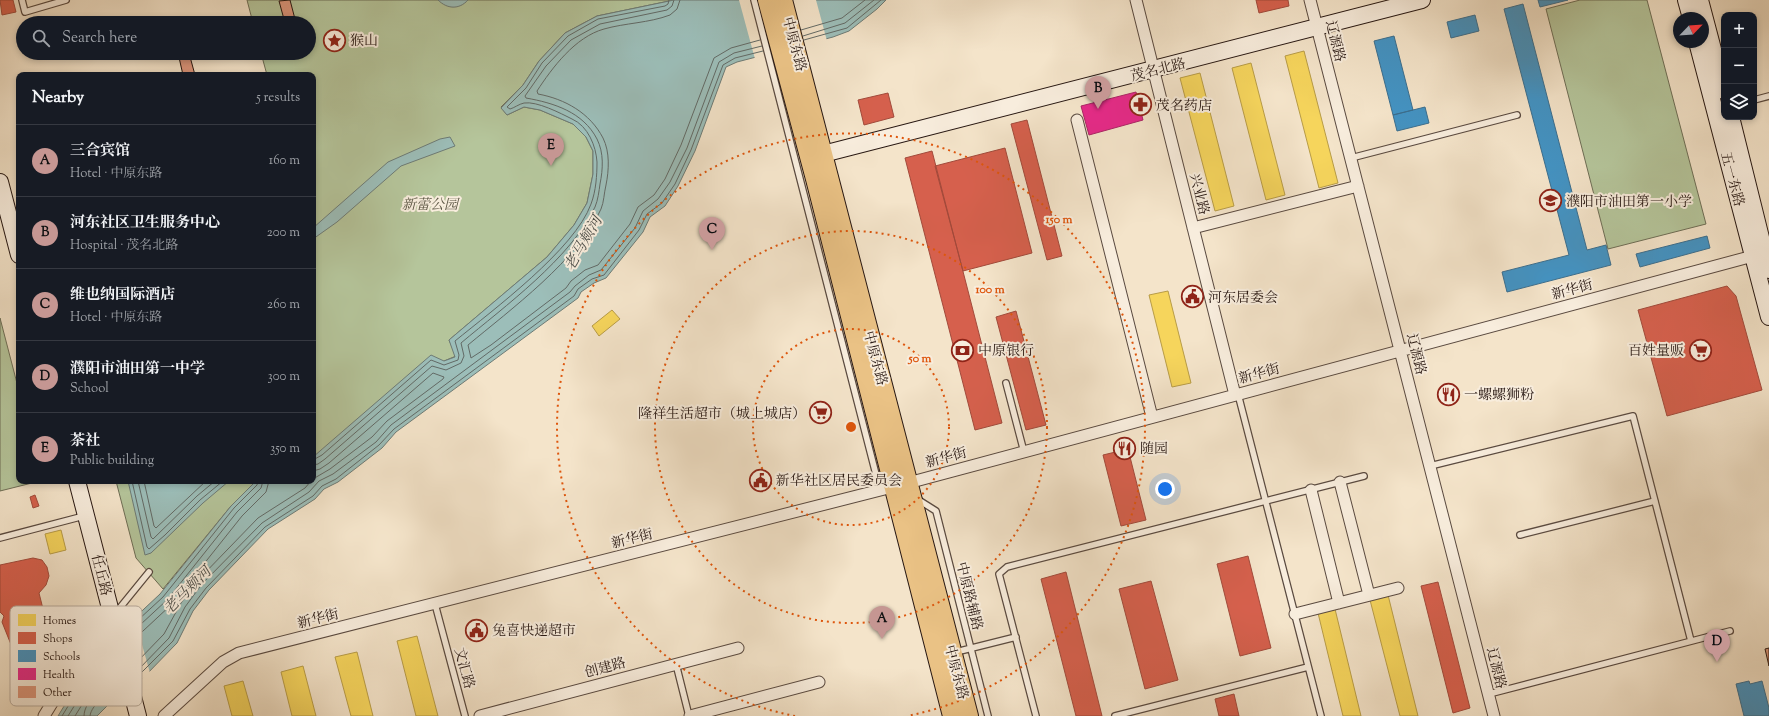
<!DOCTYPE html>
<meta charset="utf-8">
<style>
:root{--surface:#171b24;--page:#242831;--text:#f1f3f6;--muted:#9ea1a6;--line:#363941;--accent:#c59692}
body{margin:0;font-family:"Sorts Mill Goudy","Noto Serif SC",serif;background:var(--page);color:var(--text)}
.controls{position:absolute;right:12px;top:12px;display:grid;overflow:hidden;border-radius:8px;box-shadow:0 2px 6px #0003}
.controls button{width:36px;height:36px;display:grid;place-items:center;padding:0;border:0;border-bottom:1px solid var(--line);background:var(--surface);color:var(--text);font:20px sans-serif}
.compass{position:absolute;left:1673px;top:12px;width:36px;height:36px;border-radius:50%;background:var(--surface);box-shadow:0 2px 6px #0003;rotate:65deg}
.you{position:absolute;left:1165px;top:489px;width:14px;height:14px;margin:-10px;border:3px solid #fff;border-radius:50%;background:#1a73e8;box-shadow:0 0 0 6px #1a73e833}
.badge{display:grid;place-items:center;width:26px;height:26px;border-radius:50%;background:var(--accent);color:#111;font-size:13px;font-weight:700}
.pin{position:absolute;translate:-50% -33px;filter:drop-shadow(0 1px 2px #0008)}
.pin::after{content:'';position:absolute;top:21px;width:14px;height:12px;background:inherit;clip-path:polygon(0 0,100% 0,50% 100%)}
.list{margin:0;padding:0;list-style:none}
h2{display:flex;justify-content:space-between;align-items:center;height:52px;margin:0;padding:0 16px;font-size:17px}
h2 small{font-size:13px;font-weight:400;color:var(--muted)}
.list li{display:grid;grid-template-columns:26px 1fr auto;gap:12px;align-items:center;box-sizing:border-box;height:72px;padding:0 16px;border-top:1px solid var(--line)}
.list b{display:block;font-size:15px;white-space:nowrap}
.list p{margin:0;font-size:13px;white-space:nowrap;color:var(--muted)}
.list em{font-size:13px;font-style:normal;color:var(--muted)}
.icon{flex:none;width:22px;height:22px;fill:none;stroke:currentColor;stroke-width:2;stroke-linecap:round;stroke-linejoin:round}
.map{position:relative;flex:none;width:1769px;height:716px;overflow:hidden}
.search{position:absolute;background:var(--surface);box-shadow:0 2px 6px #0003;left:16px;top:16px;width:300px;height:44px;display:flex;align-items:center;gap:10px;box-sizing:border-box;padding:0 14px;border-radius:22px;color:var(--muted);font-size:15px}
.panel{position:absolute;background:var(--surface);box-shadow:0 2px 6px #0003;left:16px;top:72px;width:300px;height:412px;border-radius:8px}
.map>svg:first-child{display:block}
.green{fill:#b5c59b;stroke:#6e6e56}
.water{fill:#9cbeb9;stroke:#6d7b76}
.pier{fill:#f4e4ca}
.homes{fill:#f6d55c;stroke:#b89c46}
.shops{fill:#d6604d;stroke:#a24a3b}
.schools{fill:#4393c3;stroke:#3b6e8e}
.health{fill:#e7298a;stroke:#ad2466}
.lines{fill:none;stroke-linecap:round;stroke-linejoin:round}
.shore{stroke:#626a66;stroke-width:1}
.building{fill:#de977d;stroke:#271712}
.lane-casing{stroke:#5a4a40;stroke-width:8}
.street-casing{stroke:#5a4a40;stroke-width:13}
.secondary-casing{stroke:#271712;stroke-width:18}
.primary-casing{stroke:#271712;stroke-width:20}
.lane{stroke:#f8eddd;stroke-width:5.5}
.street{stroke:#f8eddd;stroke-width:11}
.secondary{stroke:#f8eddd;stroke-width:16}
.primary{stroke:#eac285;stroke-width:18}
.ring{fill:none;stroke:#de560c;stroke-width:2;stroke-dasharray:2 4}
.labels{text-anchor:middle;stroke-width:4;stroke-linejoin:round;paint-order:stroke}
.poi-label{font-size:14px;fill:#271712;stroke:#f8eddd;text-anchor:start}
.street-label{font-size:14px;fill:#271712;stroke:#f8eddd}
.park-label{font-size:14px;font-style:italic;fill:#595442;stroke:#f8eddd}
.water-label{font-size:15px;font-style:italic;fill:#50514c;stroke:#f8eddd}
.key{fill:#f8eddd;stroke:#b9ada0;stroke-width:1}
.key-label{font-size:11px;fill:#271712}
.centre{fill:#de560c;stroke:#f8eddd;stroke-width:2}
.ring-label{font-size:12px;text-anchor:middle;font-weight:bold;fill:#de560c;stroke:#f8eddd;stroke-width:4;stroke-linejoin:round;paint-order:stroke}
</style>
<div class="map">
<svg width="1769" height="716" viewBox="0 0 1769 716">
<rect width="100%" height="100%" fill="#f4e4ca"/>
<filter id="stains"><feTurbulence type="fractalNoise" baseFrequency=".005" numOctaves="4"/><feColorMatrix values="0 0 0 0 .2 0 0 0 0 .09 0 0 0 0 .02 0 0 0 .5 -.17"/></filter>
<radialGradient id="worn" r=".72"><stop offset=".6" stop-color="#630" stop-opacity="0"/><stop offset="1" stop-color="#630" stop-opacity=".3"/></radialGradient>
<!-- green -->
<path class="green" d="M247,0H674L597,16L565,33L539,61L523,85L501,107L507,115L524,107L540,110L573,124L586,137L593,151V174L587,203L574,225L547,257L449,340L456,356L444,361L313,457V75H267L261,53H309V23H253Z
M1580,0H1647L1706,224L1608,249L1546,9Z
M0,318L19,391V481H40L0,491Z
M116,481H256L231,506L163,589L136,558Z"/>
<!-- water -->
<path class="water" d="M438,0H468C459,10 447,9 438,0Z
M674,0H886L877,9L849,31L833,37L737,62L726,67L695,151L678,186L665,206L650,217L643,232L606,278L594,283L581,292L578,298L396,432L382,448L338,482L324,489L315,499L268,529L209,590L193,611L177,643L144,677L111,702L97,716H58L96,654L160,594L231,506L256,481H313V457L431,355L444,361L455,357L449,340L547,257L574,225L587,203L593,174V151L586,137L573,124L540,110L524,107L507,115L501,108L523,85L539,61L565,33L597,16Z
M450,137L455,146L401,166L337,222L313,239V228L388,162L440,139Z
M128,481H229L203,503L151,553L145,555Z"/>
<!-- pier -->
<path class="pier" d="M739,0H816L827,41L755,59Z
M134,616L150,673L116,700L100,647Z"/>
<!-- homes -->
<path class="homes" d="M1304,51L1338,183L1319,188L1285,56Z
M1251,63L1285,195L1266,200L1232,68Z
M1200,73L1234,206L1215,211L1180,78Z
M1168,291L1191,383L1172,387L1149,295Z
M612,310L620,319L599,336L592,326Z
M61,530L66,550L50,554L45,534Z
M1388,595L1418,716H1400L1370,600Z
M1335,609L1361,716H1343L1318,613Z
M417,636L438,716H416L397,641Z
M357,652L373,716H351L335,657Z
M303,666L316,716H292L281,672Z
M243,681L253,716H232L224,686Z"/>
<!-- shops -->
<path class="shops" d="M0,0H13L16,12L2,15Z
M1256,0H1288L1289,6L1259,13Z
M888,93L894,117L864,125L858,100Z
M1027,120L1062,256L1047,260L1011,124Z
M1005,148L1032,253L963,271L935,166Z
M932,151L1002,423L975,430L905,158Z
M1727,286L1736,296L1762,390L1667,416L1638,310Z
M1016,311L1046,425L1026,430L996,317Z
M1128,449L1146,520L1121,526L1103,455Z
M35,495L39,506L33,508L30,497Z
M1248,556L1271,648L1240,656L1217,564Z
M33,558L42,560L47,567L49,576L46,585L39,593L49,633L12,647L2,622L4,616L0,612V565Z
M1066,572L1102,716H1076L1041,579Z
M1151,581L1178,680L1145,689L1119,589Z
M1438,582L1470,708L1453,713L1421,586Z
M1234,694L1239,716H1219L1215,699Z"/>
<!-- schools -->
<path class="schools" d="M1538,0H1568L1540,7Z
M1523,4L1587,250L1606,245L1611,265L1507,292L1502,272L1569,255L1504,9Z
M1475,15L1479,31L1451,38L1447,22Z
M1394,36L1413,110L1393,115L1374,41Z
M1425,107L1429,123L1397,131L1393,115Z
M1707,236L1710,248L1640,267L1636,254Z
M1749,681L1750,684L1762,681L1769,708V716H1744L1736,684Z"/>
<!-- health -->
<path class="health" d="M1136,92L1143,120L1089,135L1081,106Z"/>
<g class="lines">
<!-- shore -->
<path class="shore" d="M680,0L677,9L670,15C649,23 625,23 604,29C575,37 552,68 537,91L538,94C565,99 590,113 603,138C610,152 609,170 606,185C604,193 604,202 601,209C579,259 510,310 468,345L471,358L491,345L566,288L571,281L585,270L598,265L630,224L638,207L654,195L665,179L681,145L714,58L731,48L760,40
M801,30L842,18L865,0
M803,36L845,23L874,0
M804,40L847,28L881,0
M313,460L322,455L431,360L444,365L458,360L459,355L455,341C493,310 575,249 591,204C596,191 597,175 597,162C596,146 588,126 572,119C560,113 537,101 524,103C519,104 514,108 510,109L507,107L526,88L542,63L568,36L598,19L665,6L668,4L669,0
M313,465L318,464L325,459L432,366L446,370L461,363L464,356L461,343C505,306 570,259 595,207C598,200 599,191 600,184C603,169 604,153 597,139C583,112 554,103 526,98L525,96L546,66L571,40L600,24L667,10L672,6L674,0
M313,471L320,469L329,463L433,373L444,377L443,379L387,421L372,437L330,469L313,479
M132,481L147,547L149,549L165,535L200,500L223,481
M138,481L151,537L153,539L197,496L215,481
M144,481L154,526L156,528L206,481
M125,632L163,597L234,508L257,485L258,481
M127,637L167,600L237,512L261,488L263,481
M129,644L172,604L242,516L266,492L269,481
M134,665L164,634L181,603L198,580L258,518L305,488L311,481
M136,672L169,638L185,607L202,584L262,523L309,492L319,481L333,474L376,442L391,425L570,292L575,286L589,275L601,270L635,228L643,211L658,199L670,182L687,148L719,62L734,53L762,46
M137,677L173,641L190,609L206,588L265,527L313,496L322,486L336,479L379,445L394,429L574,296L578,289L592,279L604,275L639,230L647,214L662,203L675,184L691,150L723,65L735,58L763,51
M62,716L99,656L110,646
M68,716L103,660L112,651
M75,716L108,663L114,658
M84,716C84,699 107,686 119,677
M90,716C91,704 111,691 120,684"/>
</g>
<!-- building -->
<path class="building" d="M290,0L296,23H285L279,1Z
M178,53H189L195,75H183Z
M1769,648V666L1765,649Z"/>
<g class="lines">
<defs>
<path id="lane" d="M22,0L25,12L66,0
M754,0L880,490
M1754,100L1769,96
M1351,158L1517,115
M1006,383L1024,452
M1238,394L1321,716
M1430,466L1633,416L1691,641
M917,499L936,511L988,716
M1520,535L1655,501
M0,538L84,516
M435,604L465,716
M114,615L149,572
M956,652L1016,637
M676,664L689,716
M1489,694L1730,631
M1036,716L999,574L1007,567L1364,476
M1115,716L1308,667"/>
<path id="street" d="M1136,0L1235,395
M1310,0L1494,716
M1077,120L1152,417
M1193,228L1358,186
M1340,482L1369,595
M1311,490L1339,603
M1295,614L1398,588
M44,716L97,630L112,617
M164,716L223,662L239,653L908,483L1753,256
M480,716L738,648
M690,716L819,682"/>
<path id="secondary" d="M1686,0L1691,18
M1700,0L1724,91
M1697,42L1769,317
M1731,117L1769,270
M823,154L1422,0
M0,182L19,255
M77,481L138,716"/>
<path id="primary" d="M767,0L815,179L952,716
M783,0L969,716"/>
</defs>
<!-- lane casing -->
<use href="#lane" class="lane-casing"/>
<!-- street casing -->
<use href="#street" class="street-casing"/>
<!-- secondary casing -->
<use href="#secondary" class="secondary-casing"/>
<!-- primary casing -->
<use href="#primary" class="primary-casing"/>
<!-- lane -->
<use href="#lane" class="lane"/>
<!-- street -->
<use href="#street" class="street"/>
<!-- secondary -->
<use href="#secondary" class="secondary"/>
<!-- primary -->
<use href="#primary" class="primary"/>
</g>
<!-- distance rings -->
<g class="ring">
<circle cx="851" cy="427" r="98"/>
<circle cx="851" cy="427" r="196"/>
<path d="M795 716A294 294 0 1 1 907 716"/>
</g>
<!-- icons -->
<defs>
<symbol id="sight-ring" viewBox="-11 -11 22 22"><circle r="9.5" fill="#f8eddd" stroke="#8f2418" stroke-width="1.5"/><path d="M0-6L1.8-2.2L6-1.7L2.9 1.2L3.7 5.4L0 3.3L-3.7 5.4L-2.9 1.2L-6-1.7L-1.8-2.2Z" fill="#8f2418"/></symbol>
<symbol id="pharmacy-ring" viewBox="-11 -11 22 22"><circle r="9.5" fill="#f8eddd" stroke="#8f2418" stroke-width="1.5"/><path d="M-2-6h4v4h4v4h-4v4h-4v-4h-4v-4h4Z" fill="#8f2418"/></symbol>
<symbol id="school-ring" viewBox="-11 -11 22 22"><circle r="9.5" fill="#f8eddd" stroke="#8f2418" stroke-width="1.5"/><path d="M0-5L7-2L0 1L-7-2ZM-4 1L0 2.5L4 1V4Q0 6-4 4Z" fill="#8f2418"/></symbol>
<symbol id="civic-ring" viewBox="-11 -11 22 22"><circle r="9.5" fill="#f8eddd" stroke="#8f2418" stroke-width="1.5"/><path d="M-.6-6.5H3V-4.5H.6V-3L4-1V1h2V6H-6V1h2V-1L-.6-3ZM-1.2 2.5V6h2.4V2.5Z" fill="#8f2418"/></symbol>
<symbol id="bank-ring" viewBox="-11 -11 22 22"><circle r="9.5" fill="#f8eddd" stroke="#8f2418" stroke-width="1.5"/><path d="M-6-4H6V4H-6ZM0-2.3a2.3 2.3 0 1 0 0 4.6a2.3 2.3 0 1 0 0-4.6Z" fill="#8f2418"/></symbol>
<symbol id="supermarket-ring" viewBox="-11 -11 22 22"><circle r="9.5" fill="#f8eddd" stroke="#8f2418" stroke-width="1.5"/><path d="M-6-5.5h2.5l.6 2H6L4.5 2H-2.5L-4.4-4H-6ZM-1.5 3.2a1.3 1.3 0 1 0 .1 0ZM3 3.2a1.3 1.3 0 1 0 .1 0Z" fill="#8f2418"/></symbol>
<symbol id="restaurant-ring" viewBox="-11 -11 22 22"><circle r="9.5" fill="#f8eddd" stroke="#8f2418" stroke-width="1.5"/><path d="M-5-6h1v4h1v-4h1v4h1v-4h1v5L-1.5 .5V6h-2V.5L-5-1ZM5-6V6H3V1.5H1.5Q1.5-4 5-6Z" fill="#8f2418"/></symbol>
</defs>
<g fill-rule="evenodd">
<use href="#sight-ring" x="322" y="28" width="25" height="25"/>
<use href="#pharmacy-ring" x="1128" y="92" width="25" height="25"/>
<use href="#school-ring" x="1538" y="188" width="25" height="25"/>
<use href="#civic-ring" x="1180" y="284" width="25" height="25"/>
<use href="#bank-ring" x="950" y="338" width="25" height="25"/>
<use href="#supermarket-ring" x="1688" y="338" width="25" height="25"/>
<use href="#restaurant-ring" x="1436" y="382" width="25" height="25"/>
<use href="#supermarket-ring" x="808" y="400" width="25" height="25"/>
<use href="#restaurant-ring" x="1112" y="436" width="25" height="25"/>
<use href="#civic-ring" x="748" y="468" width="25" height="25"/>
<use href="#civic-ring" x="464" y="618" width="25" height="25"/>
</g>
<g class="labels">
<!-- poi labels -->
<g class="poi-label">
<text x="350" y="45">猴山</text>
<text x="1156" y="110">茂名药店</text>
<text x="1566" y="206">濮阳市油田第一小学</text>
<text x="1208" y="302">河东居委会</text>
<text x="978" y="355">中原银行</text>
<text x="1684" y="355" text-anchor="end">百姓量贩</text>
<text x="1464" y="399">一螺螺狮粉</text>
<text x="806" y="418" text-anchor="end">隆祥生活超市（城上城店）</text>
<text x="1140" y="453">随园</text>
<text x="776" y="485">新华社区居民委员会</text>
<text x="492" y="635">兔喜快递超市</text>
</g>
<!-- street labels -->
<g class="street-label">
<text transform="translate(1336 41) rotate(76)" y="5">辽源路</text>
<text transform="translate(795 44) rotate(75)" y="5">中原东路</text>
<text transform="translate(1158 69) rotate(-14)" y="5">茂名北路</text>
<text transform="translate(1733 179) rotate(75)" y="5">五一东路</text>
<text transform="translate(1200 194) rotate(76)" y="5">兴业路</text>
<text transform="translate(1572 289) rotate(-15)" y="5">新华街</text>
<text transform="translate(1417 354) rotate(76)" y="5">辽源路</text>
<text transform="translate(876 358) rotate(75)" y="5">中原东路</text>
<text transform="translate(1259 373) rotate(-15)" y="5">新华街</text>
<text transform="translate(946 457) rotate(-15)" y="5">新华街</text>
<text transform="translate(632 538) rotate(-14)" y="5">新华街</text>
<text transform="translate(102 575) rotate(76)" y="5">任丘路</text>
<text transform="translate(970 596) rotate(76)" y="5">中原路辅路</text>
<text transform="translate(318 618) rotate(-14)" y="5">新华街</text>
<text transform="translate(605 667) rotate(-15)" y="5">创建路</text>
<text transform="translate(465 668) rotate(75)" y="5">文汇路</text>
<text transform="translate(1497 668) rotate(76)" y="5">辽源路</text>
<text transform="translate(957 672) rotate(75)" y="5">中原东路</text>
</g>
<!-- park labels -->
<g class="park-label">
<text x="430" y="209">新蕾公园</text>
</g>
<!-- water labels -->
<g class="water-label">
<text transform="translate(583 243) rotate(-60)" y="5">老马颊河</text>
<text transform="translate(187 590) rotate(-45)" y="5">老马颊河</text>
</g>
</g>
<!-- legend -->
<rect x="10" y="606" width="132" height="100" rx="6" class="key"/>
<rect x="18" y="614" width="18" height="12" fill="#f6d55c"/>
<rect x="18" y="632" width="18" height="12" fill="#d6604d"/>
<rect x="18" y="650" width="18" height="12" fill="#4393c3"/>
<rect x="18" y="668" width="18" height="12" fill="#e7298a"/>
<rect x="18" y="686" width="18" height="12" fill="#de977d"/>
<g class="key-label">
<text x="43" y="624">Homes</text>
<text x="43" y="642">Shops</text>
<text x="43" y="660">Schools</text>
<text x="43" y="678">Health</text>
<text x="43" y="696">Other</text>
</g>
<circle cx="851" cy="427" r="6" class="centre"/>
<g class="ring-label">
<text x="1059" y="223">150 m</text>
<text x="990" y="293">100 m</text>
<text x="920" y="362">50 m</text>
</g>
<rect width="100%" height="100%" filter="url(#stains)"/>
<rect width="100%" height="100%" fill="url(#worn)"/>
</svg>
<div class="controls">
<button>+</button>
<button>−</button>
<button><svg class="icon" aria-label="layers" viewBox="0 0 24 24"><path d="M12 4l9 5-9 5-9-5zM3 14l9 5 9-5"/></svg></button>
</div>
<svg class="compass" viewBox="-18 -18 36 36"><path d="M0-13l5 13h-10z" fill="#e53935"/><path d="M0 13l5-13h-10z" fill="#9ea1a6"/></svg>
<div class="you"></div>
<div class="pin badge" style="left:882px;top:639px">A</div>
<div class="pin badge" style="left:1098px;top:109px">B</div>
<div class="pin badge" style="left:712px;top:250px">C</div>
<div class="pin badge" style="left:1717px;top:662px">D</div>
<div class="pin badge" style="left:551px;top:166px">E</div>
<div class="search"><svg class="icon" aria-label="search" viewBox="0 0 24 24"><circle cx="10" cy="10" r="6"/><path d="M15 15l6 6"/></svg>Search here</div>
<section class="panel">
<h2>Nearby<small>5 results</small></h2>
<ul class="list">
<li><span class="badge">A</span><div><b>三合宾馆</b><p>Hotel · 中原东路</p></div><em>160 m</em></li>
<li><span class="badge">B</span><div><b>河东社区卫生服务中心</b><p>Hospital · 茂名北路</p></div><em>200 m</em></li>
<li><span class="badge">C</span><div><b>维也纳国际酒店</b><p>Hotel · 中原东路</p></div><em>260 m</em></li>
<li><span class="badge">D</span><div><b>濮阳市油田第一中学</b><p>School</p></div><em>300 m</em></li>
<li><span class="badge">E</span><div><b>茶社</b><p>Public building</p></div><em>350 m</em></li>
</ul>
</section>
</div>
